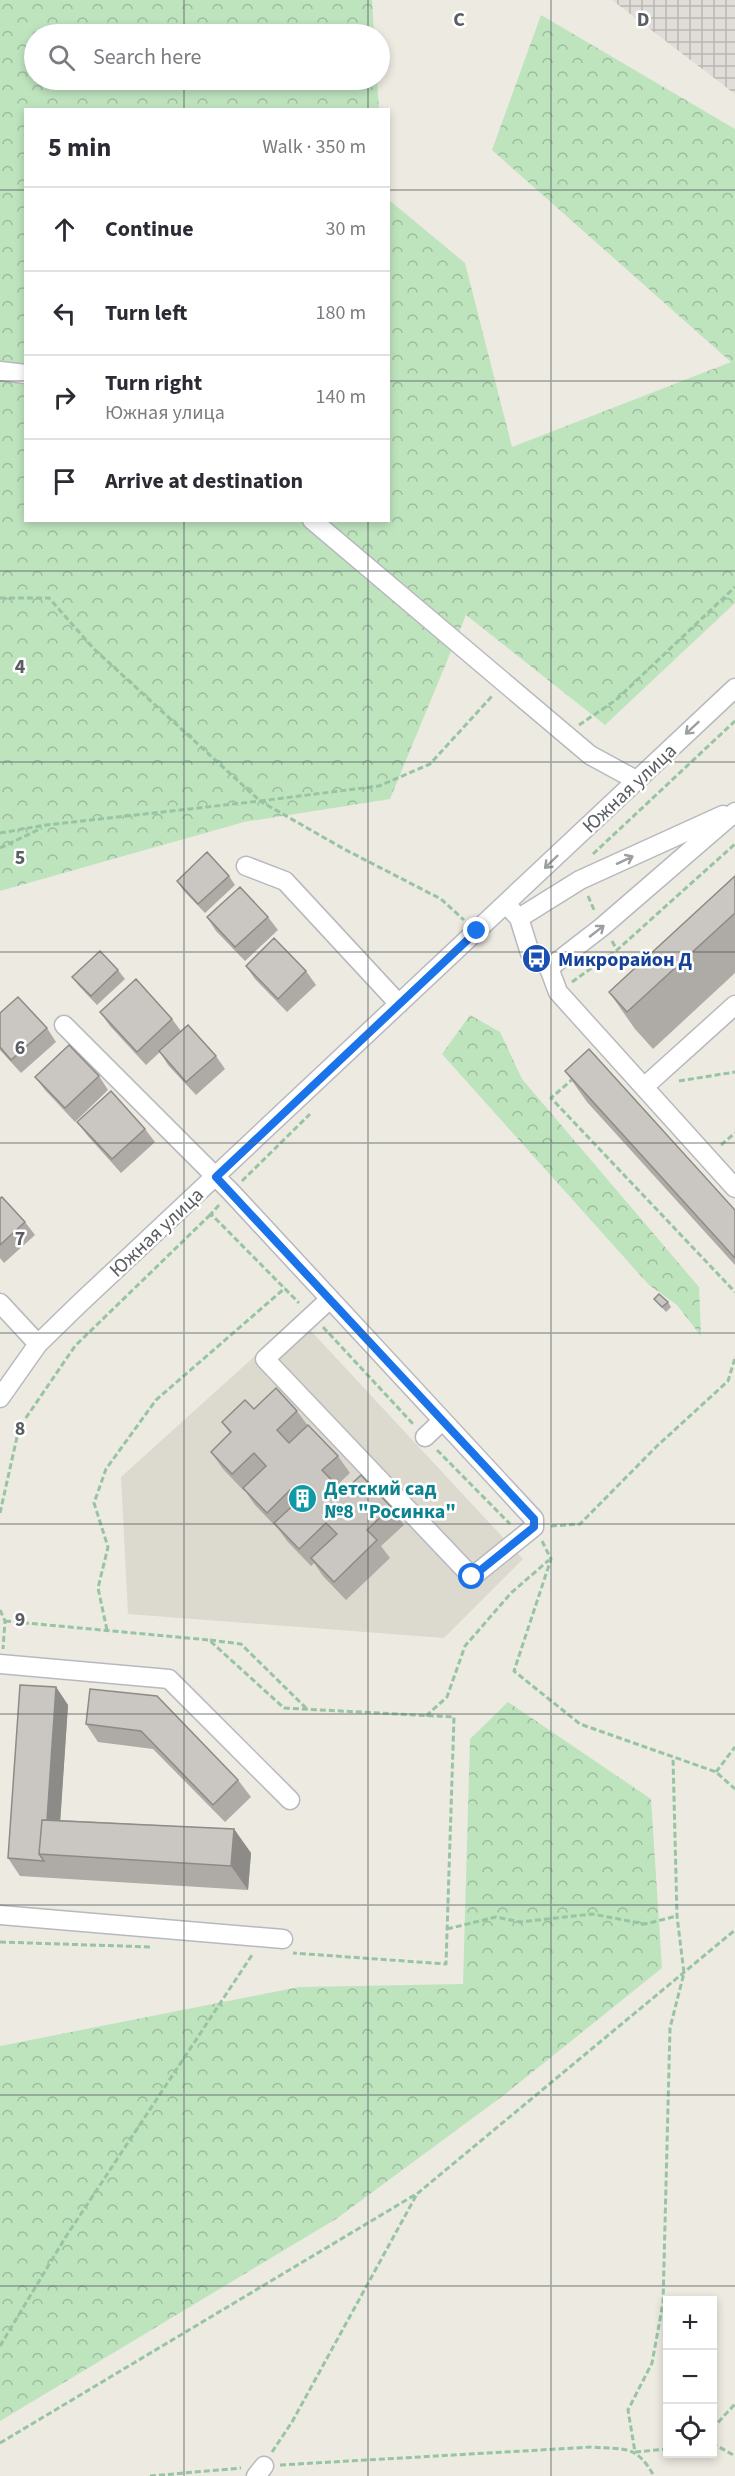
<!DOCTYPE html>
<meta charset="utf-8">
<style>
:root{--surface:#fff;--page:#f7f7f7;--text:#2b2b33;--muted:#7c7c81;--line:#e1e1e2}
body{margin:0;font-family:"Source Sans 3",sans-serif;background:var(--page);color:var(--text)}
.controls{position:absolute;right:18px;bottom:18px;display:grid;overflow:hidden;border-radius:0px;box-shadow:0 3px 9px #0003}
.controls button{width:54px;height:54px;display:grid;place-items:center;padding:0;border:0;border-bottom:2px solid var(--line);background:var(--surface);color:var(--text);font:30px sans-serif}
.stop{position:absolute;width:18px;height:18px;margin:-14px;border:4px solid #1a73e8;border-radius:50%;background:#fff}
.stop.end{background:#1a73e8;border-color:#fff;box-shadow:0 2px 6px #0008}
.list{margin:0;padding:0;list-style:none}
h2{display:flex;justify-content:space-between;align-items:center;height:78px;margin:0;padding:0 24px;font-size:26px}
h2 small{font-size:20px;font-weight:400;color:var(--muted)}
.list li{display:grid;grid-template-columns:39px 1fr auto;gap:18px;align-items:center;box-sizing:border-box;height:84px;padding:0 24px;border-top:2px solid var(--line)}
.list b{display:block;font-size:22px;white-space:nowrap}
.list p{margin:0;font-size:20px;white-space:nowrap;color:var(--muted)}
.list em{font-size:20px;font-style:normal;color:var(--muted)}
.icon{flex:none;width:33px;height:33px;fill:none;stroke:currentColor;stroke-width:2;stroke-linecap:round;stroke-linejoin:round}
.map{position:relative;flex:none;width:735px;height:2476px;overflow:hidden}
.search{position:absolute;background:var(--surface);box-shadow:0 3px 9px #0003;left:24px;top:24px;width:366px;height:66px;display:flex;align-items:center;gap:15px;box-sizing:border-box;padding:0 21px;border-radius:33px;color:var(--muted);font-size:22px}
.panel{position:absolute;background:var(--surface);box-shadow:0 3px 9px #0003;left:24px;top:108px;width:366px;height:414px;border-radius:0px}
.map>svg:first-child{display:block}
.industrial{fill:url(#industrial-grid)}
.education{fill:#dcd9cf}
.forest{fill:url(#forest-crowns)}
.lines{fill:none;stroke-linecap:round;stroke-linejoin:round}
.minor-casing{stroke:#b7b9be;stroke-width:21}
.path{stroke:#97c5a3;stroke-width:3;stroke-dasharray:6 3;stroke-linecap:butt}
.minor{stroke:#fff;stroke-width:18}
.wall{fill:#aeaaa6}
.shaded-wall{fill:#8d8b87}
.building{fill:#cac6c1;stroke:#8d8b87;stroke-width:1.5}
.oneway{stroke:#9c9ea1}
.route{stroke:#1a73e8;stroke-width:8}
.grid{fill:none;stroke:#5a5e62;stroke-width:1.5;stroke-opacity:0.55}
.labels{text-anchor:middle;stroke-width:5;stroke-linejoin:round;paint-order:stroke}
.street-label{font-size:20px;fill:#5a5e62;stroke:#fff}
.transit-label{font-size:20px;font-weight:bold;fill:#164399;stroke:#fff;text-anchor:start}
.culture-label{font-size:20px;font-weight:bold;fill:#0d838f;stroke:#fff;text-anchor:start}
.grid-label{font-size:20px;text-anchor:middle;font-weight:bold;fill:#5a5e62;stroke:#fff;stroke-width:5;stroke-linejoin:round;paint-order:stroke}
</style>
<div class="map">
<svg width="735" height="2476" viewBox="0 0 735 2476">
<defs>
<pattern id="industrial-grid" width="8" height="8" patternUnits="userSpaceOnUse" patternTransform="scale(1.5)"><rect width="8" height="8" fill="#e0ddd9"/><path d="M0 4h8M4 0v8" fill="none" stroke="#b9b6b3"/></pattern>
<pattern id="forest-crowns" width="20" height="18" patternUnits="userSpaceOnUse" patternTransform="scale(1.5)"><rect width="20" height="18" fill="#bee4be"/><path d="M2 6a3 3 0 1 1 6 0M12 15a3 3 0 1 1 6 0" fill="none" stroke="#9dbc9e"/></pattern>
</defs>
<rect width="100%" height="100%" fill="#edeae1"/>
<!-- industrial -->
<path class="industrial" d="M612,0H735V94Z"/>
<!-- education -->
<path class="education" d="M298,1317L523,1559L444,1638L128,1614L121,1477Z"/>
<!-- forest -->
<path class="forest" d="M0,0H372L374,34H34V80H377L379,109L26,110V520H388L389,200L465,263L512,447L731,362L492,150L541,15L735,129V603L605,725L466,615L390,799L244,822L0,891Z
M470,1015L500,1032L522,1079L699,1287L701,1336L677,1305L649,1285L442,1054Z
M508,1702L651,1799L662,1968L504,2095L336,2219L0,2421V2046L299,1987L463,1984L470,1739Z"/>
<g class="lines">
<defs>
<path id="minor" d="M0,371L26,374
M312,520L590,755L636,780
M246,866L285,881L399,1004
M506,904L519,918L530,953L549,968L602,927L735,812
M519,918L580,880L723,815
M549,968L558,992L735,1188
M64,1025L231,1192L534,1519V1527L472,1577L265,1359L330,1299
M644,1087L735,1005
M0,1303L38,1344
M0,1398L38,1344L78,1305L735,688
M425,1437L442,1421
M0,1664L169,1679L290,1800
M0,1915L283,1939
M256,2476L264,2466"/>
</defs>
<!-- minor casing -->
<use href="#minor" class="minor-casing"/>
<!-- path -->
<path class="path" d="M0,598H49L94,649L260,801L379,786L430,764L493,695
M579,725L616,700L735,587
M0,833L46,825L260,801L344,849L441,899L464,920
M0,848L42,828
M593,854L735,721
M588,896L595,912
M612,941L617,950
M572,982L617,950L735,844
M574,1078L551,1098L735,1292
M679,1081L735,1072
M721,1145L735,1133
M242,1181L310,1114
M219,1205L211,1214L299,1303
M323,1327L414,1425
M437,1450L510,1524
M0,1513L19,1428L75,1346L211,1214
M551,1526L580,1524L656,1447L728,1381L735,1358
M542,1541L551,1559L514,1671L580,1724L716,1772L735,1789
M0,1610L5,1621L3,1649
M5,1621L209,1640L284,1708L454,1717L446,1964L293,1953
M107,1630L98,1588L108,1547L94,1503L106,1469L156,1400L285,1288
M210,1640L241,1644L306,1708
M426,1716L447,1697L465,1646L511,1593L549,1560
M716,1772L735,1747
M447,1929L496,1917L520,1922L592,1914L645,1924L677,1916
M0,1942L151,1947
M0,2346L65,2238L252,1955
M712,2429L735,2404
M0,2443L418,2193L735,1930
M712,2443L735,2456
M668,2449L635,2452L628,2410L652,2363L663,2303L670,2028L684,1973L677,1916L673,1758
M272,2452L292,2422L417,2194
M280,2465L592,2447C625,2450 636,2444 654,2476
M150,2476L241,2468"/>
<!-- minor -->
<use href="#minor" class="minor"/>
</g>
<!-- wall -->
<path class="wall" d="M229,876L235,885L205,913L183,890L177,881Z
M735,876V973L653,1049L635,1029L609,992Z
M207,917H268L278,930L245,961L216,931Z
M246,966L306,971L316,985L287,1012L255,979Z
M118,970L125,979L97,1005L79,986L72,977Z
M100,1012L172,1019L181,1031L216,1056L225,1069L196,1095L168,1065L160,1052L146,1065L110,1026Z
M0,1013L47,1028L56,1042L21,1073L0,1050Z
M565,1071L735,1210V1265L587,1102Z
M99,1076L108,1090L75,1122L45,1090L35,1077Z
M77,1122L145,1129L155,1142L121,1173L87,1135Z
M0,1198L25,1222L35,1235L4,1263L0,1258Z
M654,1299L668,1302L671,1307L666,1312Z
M254,1409L297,1411L308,1426L338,1456L350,1473L336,1486L343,1492L391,1507L404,1525L381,1546L390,1558L346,1600L323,1576L314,1563L311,1566L287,1541L279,1530L255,1505L245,1491H244L223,1469L211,1452L230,1433L222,1422Z
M56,1687L68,1705L60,1820L234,1829L251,1853L248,1890L20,1876L8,1858Z
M90,1689L238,1780L251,1797L225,1822L153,1749L98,1742L86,1724Z"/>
<!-- shaded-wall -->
<path class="shaded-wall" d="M56,1687L68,1705L58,1855H44Z
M234,1829L251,1853L248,1890L231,1866Z"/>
<!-- building -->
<path class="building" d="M207,852L229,876L198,904L177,881Z
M735,876V913L627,1012L609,992Z
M240,887L268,917L235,947L207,917Z
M274,938L306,971L278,999L246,966Z
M100,951L118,970L91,996L72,977Z
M136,979L172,1019L137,1052L100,1012Z
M18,997L47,1028L11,1060L0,1047V1013Z
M188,1025L216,1056L186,1082L159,1051Z
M69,1045L99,1076L65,1108L35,1077Z
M589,1049L735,1210V1258L565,1071Z
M111,1091L145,1129L112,1159L77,1122Z
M2,1197L25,1222L0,1245V1198Z
M659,1294L668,1302L662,1307L654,1299Z
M276,1388L297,1411L277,1430L289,1443L308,1425L338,1456L322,1470L343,1492L361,1475L391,1507L367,1530L377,1540L334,1582L311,1558L337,1534L326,1523L299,1549L274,1523L300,1499L290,1490L267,1513L243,1488L266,1466L254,1453L232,1474L211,1452L231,1432L222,1422L245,1400L254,1409Z
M20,1685L56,1687L47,1820H42L39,1854L44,1861L8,1858Z
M90,1689L157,1696L238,1780L213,1805L141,1731L86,1724Z
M42,1820L234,1829L231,1866L39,1854Z"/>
<!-- one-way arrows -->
<defs><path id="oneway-shaft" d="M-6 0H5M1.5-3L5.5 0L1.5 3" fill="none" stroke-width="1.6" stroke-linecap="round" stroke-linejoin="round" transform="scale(1.5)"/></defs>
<g class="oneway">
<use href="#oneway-shaft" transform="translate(692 728) rotate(137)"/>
<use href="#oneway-shaft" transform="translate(625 860) rotate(-25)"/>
<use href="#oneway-shaft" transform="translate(551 862) rotate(136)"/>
<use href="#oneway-shaft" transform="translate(597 931) rotate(-38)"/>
</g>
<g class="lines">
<!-- route -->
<path class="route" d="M472,1577L534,1527V1519L216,1177L477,931"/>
</g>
<!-- grid -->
<path class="grid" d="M184,0V34M368,0V34M551,0V2476M184,80V110M368,80V110M0,190H26M388,190H735M0,381H26M388,381H735M184,520V2476M368,520V2476M0,571H735M0,762H735M0,952H735M0,1143H735M0,1333H735M0,1524H735M0,1714H735M0,1905H735M0,2095H735M0,2286H735"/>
<!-- icons -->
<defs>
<symbol id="bus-disc" viewBox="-11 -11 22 22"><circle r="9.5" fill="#1a4fb4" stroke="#fff"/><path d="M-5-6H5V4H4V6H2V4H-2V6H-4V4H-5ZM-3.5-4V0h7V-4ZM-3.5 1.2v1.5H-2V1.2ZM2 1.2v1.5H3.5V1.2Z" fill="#fff"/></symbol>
<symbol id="building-disc" viewBox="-11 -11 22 22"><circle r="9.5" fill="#0f9aa8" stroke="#fff"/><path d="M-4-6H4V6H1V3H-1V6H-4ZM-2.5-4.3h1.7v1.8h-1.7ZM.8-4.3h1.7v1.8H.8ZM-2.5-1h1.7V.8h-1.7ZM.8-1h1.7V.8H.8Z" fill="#fff"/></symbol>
</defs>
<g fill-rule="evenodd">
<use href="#bus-disc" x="520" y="942" width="33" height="33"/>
<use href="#building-disc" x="286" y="1482" width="33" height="33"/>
</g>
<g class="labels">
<!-- street labels -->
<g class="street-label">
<text transform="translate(629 788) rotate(-43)" y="7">Южная улица</text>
<text transform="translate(156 1232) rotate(-43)" y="7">Южная улица</text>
</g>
<!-- transit labels -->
<g class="transit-label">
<text x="558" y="966">Микрорайон Д</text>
</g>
<!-- culture labels -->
<g class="culture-label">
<text x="324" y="1495">Детский сад<tspan x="324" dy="23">№8 "Росинка"</tspan></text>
</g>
</g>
<g class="grid-label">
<text x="459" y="26">C</text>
<text x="643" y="26">D</text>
<text x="20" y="673">4</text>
<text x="20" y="864">5</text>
<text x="20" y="1054">6</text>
<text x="20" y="1245">7</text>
<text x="20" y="1435">8</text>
<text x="20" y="1626">9</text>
</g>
</svg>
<div class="controls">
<button>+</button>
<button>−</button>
<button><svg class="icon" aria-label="locate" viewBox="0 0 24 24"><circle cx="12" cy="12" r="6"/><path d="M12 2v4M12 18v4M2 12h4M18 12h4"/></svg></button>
</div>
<div class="stop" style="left:472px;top:1577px"></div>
<div class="stop end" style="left:477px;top:931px"></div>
<div class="search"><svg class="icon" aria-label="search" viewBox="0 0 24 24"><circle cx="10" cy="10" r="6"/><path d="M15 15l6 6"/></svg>Search here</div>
<section class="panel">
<h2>5 min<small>Walk · 350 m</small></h2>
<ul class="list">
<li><svg class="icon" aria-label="ahead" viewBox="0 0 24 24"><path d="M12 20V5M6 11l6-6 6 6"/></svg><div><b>Continue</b></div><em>30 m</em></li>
<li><svg class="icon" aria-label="left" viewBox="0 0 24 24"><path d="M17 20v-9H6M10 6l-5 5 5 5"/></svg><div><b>Turn left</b></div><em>180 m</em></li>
<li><svg class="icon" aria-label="right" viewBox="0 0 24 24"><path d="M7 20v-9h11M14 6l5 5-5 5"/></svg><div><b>Turn right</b><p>Южная улица</p></div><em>140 m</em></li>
<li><svg class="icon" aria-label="arrive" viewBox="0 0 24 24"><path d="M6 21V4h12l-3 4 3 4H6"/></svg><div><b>Arrive at destination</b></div></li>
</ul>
</section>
</div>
